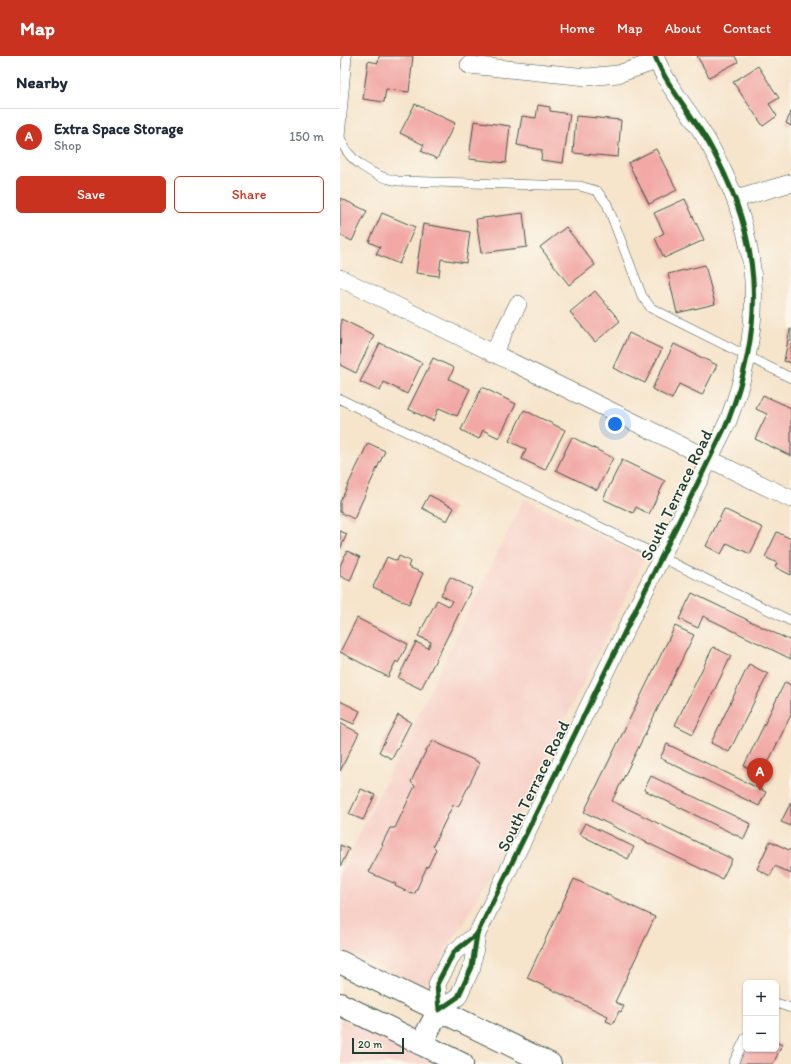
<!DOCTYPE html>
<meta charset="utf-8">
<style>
:root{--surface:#fff;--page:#f2f2f3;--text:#1f2937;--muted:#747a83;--line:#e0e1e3;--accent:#c8321e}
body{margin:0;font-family:Itim,sans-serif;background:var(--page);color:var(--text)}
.controls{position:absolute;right:12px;bottom:12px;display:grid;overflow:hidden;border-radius:6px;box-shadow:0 1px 3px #0004}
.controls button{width:36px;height:36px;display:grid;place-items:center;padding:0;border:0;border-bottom:1px solid var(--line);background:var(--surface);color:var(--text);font:20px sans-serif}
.scale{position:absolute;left:12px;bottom:10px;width:52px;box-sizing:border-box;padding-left:4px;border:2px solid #1f3d34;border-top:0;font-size:11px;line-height:14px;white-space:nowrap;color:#1f3d34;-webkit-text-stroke:3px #fbf7ec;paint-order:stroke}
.you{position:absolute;left:275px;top:368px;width:14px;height:14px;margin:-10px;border:3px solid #fff;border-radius:50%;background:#1a73e8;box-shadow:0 0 0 6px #1a73e833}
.badge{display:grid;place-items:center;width:26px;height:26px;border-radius:50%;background:var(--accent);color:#fff;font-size:13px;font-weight:700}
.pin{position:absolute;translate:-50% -33px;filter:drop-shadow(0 1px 2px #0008)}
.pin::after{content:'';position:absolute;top:21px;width:14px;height:12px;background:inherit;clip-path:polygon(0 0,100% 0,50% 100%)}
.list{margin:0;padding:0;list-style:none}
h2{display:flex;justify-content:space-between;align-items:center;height:52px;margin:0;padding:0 16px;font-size:17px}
h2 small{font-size:13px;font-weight:400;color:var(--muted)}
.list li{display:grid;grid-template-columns:26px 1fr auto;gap:12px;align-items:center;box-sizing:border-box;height:56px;padding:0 16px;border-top:1px solid var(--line)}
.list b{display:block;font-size:15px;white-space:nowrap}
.list p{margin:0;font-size:13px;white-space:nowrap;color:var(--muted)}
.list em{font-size:13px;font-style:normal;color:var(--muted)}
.actions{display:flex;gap:8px;padding:12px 16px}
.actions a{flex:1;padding:9px 0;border:1px solid var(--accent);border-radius:6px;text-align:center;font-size:14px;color:var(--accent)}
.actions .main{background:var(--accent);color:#fff}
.map{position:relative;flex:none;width:451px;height:1008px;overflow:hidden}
header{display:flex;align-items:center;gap:24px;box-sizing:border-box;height:56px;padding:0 20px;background:var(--accent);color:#fff}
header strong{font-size:19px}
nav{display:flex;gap:22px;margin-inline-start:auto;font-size:14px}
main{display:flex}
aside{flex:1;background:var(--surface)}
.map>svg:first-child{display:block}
.built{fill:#f7d1c8}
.building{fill:#f2a9a5}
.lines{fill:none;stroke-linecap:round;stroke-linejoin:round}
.service-casing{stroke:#3f564b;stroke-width:10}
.minor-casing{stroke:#3f564b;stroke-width:18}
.secondary-casing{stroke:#3f564b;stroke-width:24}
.service{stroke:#fff;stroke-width:9}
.minor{stroke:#fff;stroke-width:17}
.secondary{stroke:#fff;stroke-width:22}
.cycleway-casing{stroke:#fbf7ec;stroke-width:8}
.cycleway{stroke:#1b5e20;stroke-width:5}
.labels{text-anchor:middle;stroke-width:3;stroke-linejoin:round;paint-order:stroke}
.street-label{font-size:17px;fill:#1f3d34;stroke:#fbf7ec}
</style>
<header>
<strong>Map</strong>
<nav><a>Home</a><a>Map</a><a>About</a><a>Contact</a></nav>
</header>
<main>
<aside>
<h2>Nearby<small></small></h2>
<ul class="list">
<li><span class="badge">A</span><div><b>Extra Space Storage</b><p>Shop</p></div><em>150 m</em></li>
</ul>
<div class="actions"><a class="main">Save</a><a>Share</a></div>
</aside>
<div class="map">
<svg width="451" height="1008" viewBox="0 0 451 1008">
<rect width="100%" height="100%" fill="#fbf7ec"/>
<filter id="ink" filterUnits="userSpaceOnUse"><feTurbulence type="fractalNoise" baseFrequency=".025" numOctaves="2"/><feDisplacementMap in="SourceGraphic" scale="8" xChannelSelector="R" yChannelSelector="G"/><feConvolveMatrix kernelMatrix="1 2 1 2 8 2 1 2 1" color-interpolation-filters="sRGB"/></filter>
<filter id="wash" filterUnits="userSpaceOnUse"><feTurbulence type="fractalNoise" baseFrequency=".012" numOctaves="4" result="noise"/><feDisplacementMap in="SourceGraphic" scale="16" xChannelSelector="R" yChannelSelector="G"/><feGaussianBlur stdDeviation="0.9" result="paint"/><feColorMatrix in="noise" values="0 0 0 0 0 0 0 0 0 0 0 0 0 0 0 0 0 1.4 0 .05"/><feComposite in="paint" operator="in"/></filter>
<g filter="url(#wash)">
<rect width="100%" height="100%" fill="#f6e4cb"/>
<!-- built -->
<path class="built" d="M184,443L305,502L126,864L106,894L93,922L88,927L80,930L0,892V818Z
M0,963L93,1008H0Z"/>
<g id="blocks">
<!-- building -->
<path class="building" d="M39,0H73L69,36L46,33L44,46L23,43L28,5L38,7Z
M357,0H395L398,6L369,21Z
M418,10L439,42L429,48L437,60L423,70L393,26Z
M75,48L115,67L97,103L81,95L84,89L60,77Z
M198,49L210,51V55L230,58L223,107L201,104L202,94L177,89L182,60L196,62Z
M451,56V70L446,67Z
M236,60L281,64L278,101L233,97Z
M134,65L170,70L166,107L129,103Z
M316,93L337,134L309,148L288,107Z
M0,142L27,155L12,185L0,179Z
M345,143L364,184L324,202L315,182L324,177L314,157Z
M42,157L75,171L59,208L36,198L40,191L29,186Z
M183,157L187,191L141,197L136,163Z
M83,168L130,176L126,207L101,203L99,220L76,217Z
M226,171L255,209L229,229L200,191Z
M365,209L375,248L337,257L328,218Z
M255,235L280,265L255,286L230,256Z
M1,263L34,279L16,317L0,309Z
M450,273H451V307L444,305Z
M289,277L322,293L305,327L273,312Z
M40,287L82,307L67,338L44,326L40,335L20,326Z
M334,288L377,309L362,339L339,328L332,343L312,333Z
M93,302L114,312L109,323L130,333L117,360L99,352L93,365L68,353Z
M142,331L176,348L159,382L143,374L139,383L121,374Z
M423,339L451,352V400L415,383L427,358L416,353Z
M184,354L225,374L205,414L182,403L186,393L169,385Z
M232,381L273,402L257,434L216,414Z
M28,387L45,395L14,463L0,456V446Z
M282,404L325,425L309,458L296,451L293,457L263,443Z
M89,439L114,452L107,465L82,452Z
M384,453L423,472L410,498L387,487L381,498L366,490Z
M0,475L7,478L0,493Z
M437,476L451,483V519L435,511L437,507L425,501Z
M7,495L20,501L10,525L0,520V510Z
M59,500L70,505L68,511L83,517L69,548L33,531L47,501L57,505Z
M110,521L132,532L81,633L58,622L76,586L88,592L91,586L78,580L97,544L109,550L112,545L101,539Z
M352,537L451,585V603L363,560L358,572L339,563Z
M17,562L68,588L58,607L56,605L48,621L0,596Z
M335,570L354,579L272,745L392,803L382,823L244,756Z
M373,591L391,600L353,678L335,669Z
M409,608L428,618L389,696L371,687Z
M445,626L451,629V659L422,719L404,710Z
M0,645L20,655L14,668L0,662Z
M58,659L71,666L52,703L39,696Z
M0,667L19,677L0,715Z
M93,685L138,706L139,709L119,749L117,750L113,749L93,790L96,793L88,811L87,810L75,837L72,838L55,830L56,828L30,817L29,815L43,789L42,788L50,772H55L75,730L71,726L75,717L87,693Z
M327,688L426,736L419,750L320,702Z
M311,720L411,768L404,783L304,734Z
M21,733L35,739L23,764L9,758Z
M451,746V770L441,766Z
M245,767L294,791L288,803L239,778Z
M430,785L451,795V818L435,810L430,820L417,813Z
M0,789L9,793L0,811Z
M234,823L315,861L275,946L284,950L281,956L279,955L273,968L266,965L268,960L187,922Z
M436,986L442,989L433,1008H398L405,993H436Z"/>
</g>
</g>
<g filter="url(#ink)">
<use href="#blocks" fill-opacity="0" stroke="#3f564b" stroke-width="1"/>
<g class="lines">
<defs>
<path id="service" d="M7,0L0,81C7,105 34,121 58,125L240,130L257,135L267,148L302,240L311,252L451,322
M0,343L451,565
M436,947L451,952
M393,1008L406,981"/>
<path id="minor" d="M129,9L247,21L278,18L317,5
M396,143L451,127
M0,222L451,443
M153,298L178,248
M137,878L114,896L97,928L99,954L118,941L132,911L137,878L388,365C427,263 422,181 368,86C351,57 327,31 315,0"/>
<path id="secondary" d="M0,906L210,1008
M0,948L122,1008
M81,988L99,954"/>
</defs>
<!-- service casing -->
<use href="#service" class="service-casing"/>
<!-- minor casing -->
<use href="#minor" class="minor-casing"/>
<!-- secondary casing -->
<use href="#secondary" class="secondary-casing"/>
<!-- service -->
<use href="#service" class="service"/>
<!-- minor -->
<use href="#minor" class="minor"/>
<!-- secondary -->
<use href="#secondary" class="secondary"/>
<defs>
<path id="cycleway" d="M137,878L114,896L97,928L99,954L118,941L132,911L137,878L388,365C427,263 422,181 368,86C351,57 327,31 315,0"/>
</defs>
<!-- cycleway casing -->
<use href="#cycleway" class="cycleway-casing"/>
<!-- cycleway -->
<use href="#cycleway" class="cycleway"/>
</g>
</g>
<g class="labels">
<!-- street labels -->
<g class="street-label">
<text transform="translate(336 439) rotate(-64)" y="6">South Terrace Road</text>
<text transform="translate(193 730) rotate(-64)" y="6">South Terrace Road</text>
</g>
</g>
</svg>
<div class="controls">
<button>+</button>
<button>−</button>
</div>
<div class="scale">20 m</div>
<div class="you"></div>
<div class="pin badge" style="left:420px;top:735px">A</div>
</div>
</main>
